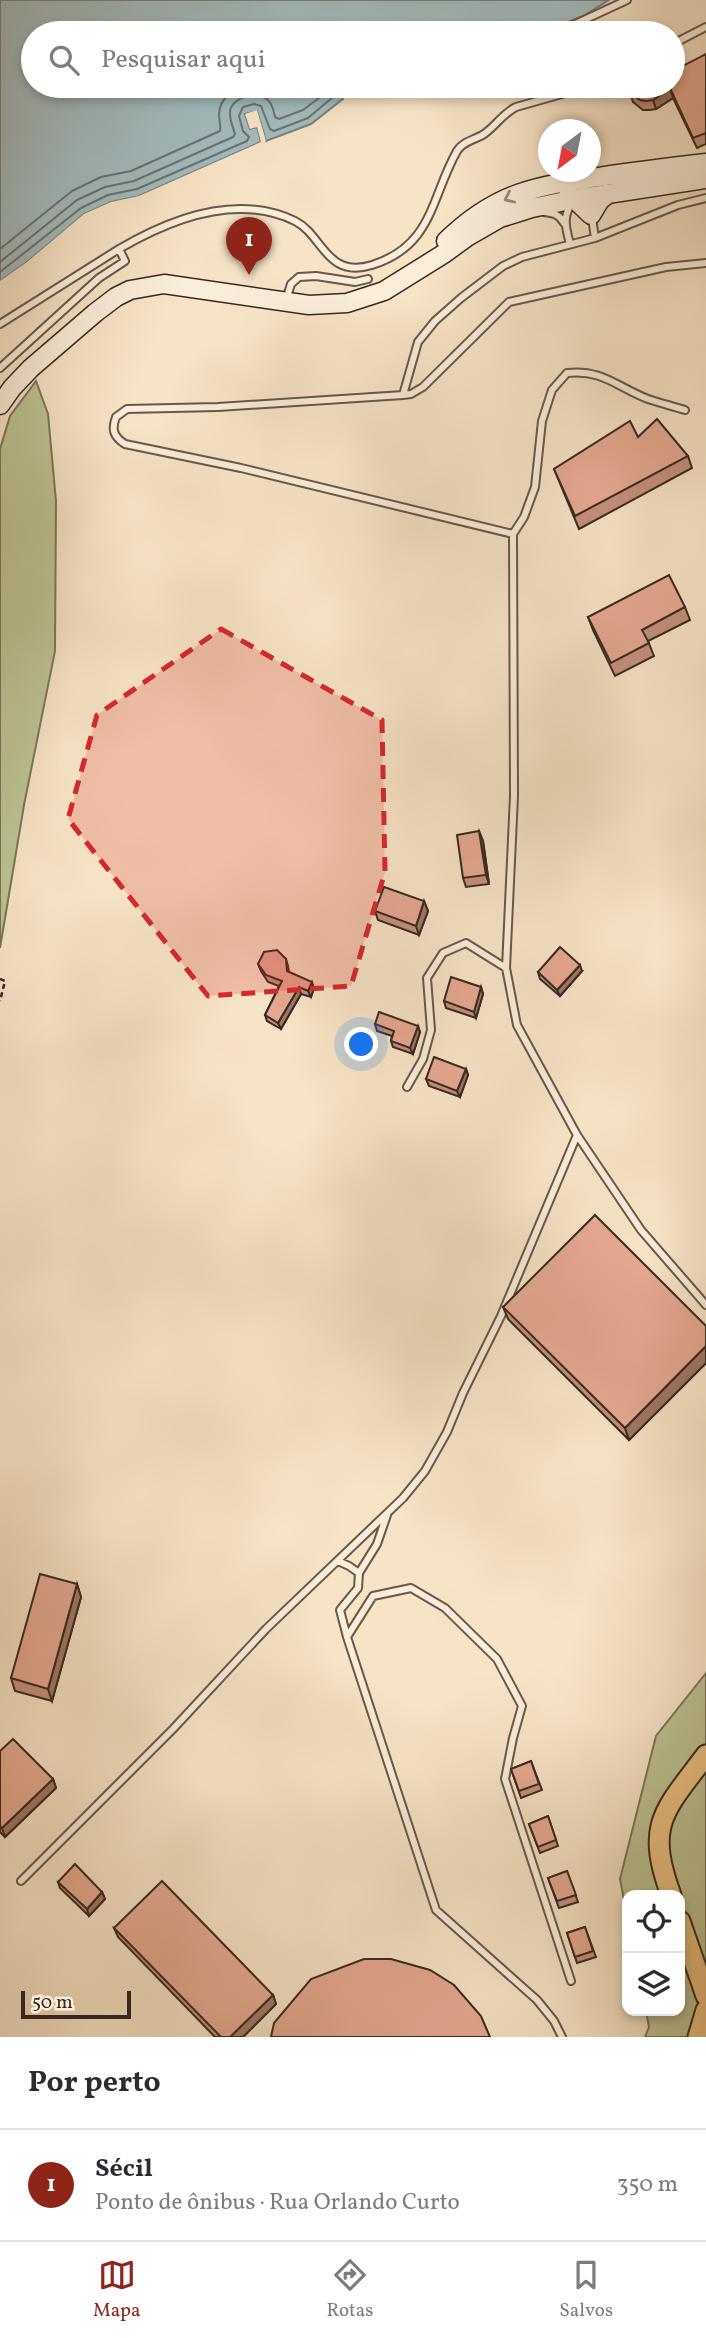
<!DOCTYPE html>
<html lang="pt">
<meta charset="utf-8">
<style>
:root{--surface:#fff;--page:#f2f2f3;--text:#2b2b33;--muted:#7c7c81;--line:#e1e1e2;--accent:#8f2418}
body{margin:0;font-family:Vollkorn,serif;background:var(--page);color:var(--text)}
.controls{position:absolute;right:21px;bottom:21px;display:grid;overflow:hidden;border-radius:14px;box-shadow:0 4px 10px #0003}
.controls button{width:63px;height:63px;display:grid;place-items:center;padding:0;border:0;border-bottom:2px solid var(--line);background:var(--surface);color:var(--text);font:35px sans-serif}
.compass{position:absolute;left:538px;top:119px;width:63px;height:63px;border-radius:50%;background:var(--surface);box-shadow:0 4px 10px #0003;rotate:212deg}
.scale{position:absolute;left:21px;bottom:18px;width:110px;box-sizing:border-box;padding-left:7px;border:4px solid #372921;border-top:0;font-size:19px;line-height:24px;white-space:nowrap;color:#372921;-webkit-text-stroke:5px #faedda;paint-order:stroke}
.you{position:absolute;left:362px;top:1045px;width:24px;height:24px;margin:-18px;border:5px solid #fff;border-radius:50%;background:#1a73e8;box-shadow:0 0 0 10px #1a73e833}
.badge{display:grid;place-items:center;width:46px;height:46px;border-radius:50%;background:var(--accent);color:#fff;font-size:23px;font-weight:700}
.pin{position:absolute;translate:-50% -58px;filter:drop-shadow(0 2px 4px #0008)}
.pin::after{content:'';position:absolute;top:37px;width:24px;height:21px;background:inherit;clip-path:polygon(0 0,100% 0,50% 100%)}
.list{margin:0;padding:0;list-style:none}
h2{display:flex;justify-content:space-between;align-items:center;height:91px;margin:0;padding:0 28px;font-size:30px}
h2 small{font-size:23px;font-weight:400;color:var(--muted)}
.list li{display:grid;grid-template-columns:46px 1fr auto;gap:21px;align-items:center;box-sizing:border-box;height:112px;padding:0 28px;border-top:2px solid var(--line)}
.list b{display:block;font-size:26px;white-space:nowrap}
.list p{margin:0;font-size:23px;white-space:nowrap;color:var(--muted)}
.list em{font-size:23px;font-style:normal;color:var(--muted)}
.icon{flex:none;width:38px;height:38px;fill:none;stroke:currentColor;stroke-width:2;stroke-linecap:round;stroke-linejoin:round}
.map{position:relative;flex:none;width:706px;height:2037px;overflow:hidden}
.search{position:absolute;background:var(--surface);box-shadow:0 4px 10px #0003;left:21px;right:21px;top:21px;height:77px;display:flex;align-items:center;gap:18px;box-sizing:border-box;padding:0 24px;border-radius:38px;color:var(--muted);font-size:26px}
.sheet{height:203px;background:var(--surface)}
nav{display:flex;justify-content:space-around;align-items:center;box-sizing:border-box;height:98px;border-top:2px solid var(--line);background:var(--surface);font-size:19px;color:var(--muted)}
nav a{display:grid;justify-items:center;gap:4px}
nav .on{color:var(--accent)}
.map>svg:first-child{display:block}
.green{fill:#bec394;stroke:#7a765a;stroke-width:2}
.water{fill:#a2bbbf;stroke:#778180;stroke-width:2}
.pier{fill:#f7e3c6}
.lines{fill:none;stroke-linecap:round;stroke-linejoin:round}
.shore{stroke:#6c7270;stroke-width:2}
.service-casing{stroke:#67584a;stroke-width:10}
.secondary-casing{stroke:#372921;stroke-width:21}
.primary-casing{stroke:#372921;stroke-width:23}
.path{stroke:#372921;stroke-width:2.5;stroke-dasharray:5 3.5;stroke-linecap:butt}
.service{stroke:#faedda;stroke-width:6}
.secondary{stroke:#faedda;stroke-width:18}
.primary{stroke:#ecc283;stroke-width:19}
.wall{fill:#c5907c;stroke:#372921;stroke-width:2}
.shaded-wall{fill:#a07665;stroke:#372921;stroke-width:2}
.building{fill:#e5a890;stroke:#372921;stroke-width:2}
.oneway{stroke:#988b7e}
.marked{fill:#d62828;fill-opacity:0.2;stroke:#d62828;stroke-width:5;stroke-dasharray:14 9;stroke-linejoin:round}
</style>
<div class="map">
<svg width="706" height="2037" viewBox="0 0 706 2037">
<rect width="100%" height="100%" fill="#f7e3c6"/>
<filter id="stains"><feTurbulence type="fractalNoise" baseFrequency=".00286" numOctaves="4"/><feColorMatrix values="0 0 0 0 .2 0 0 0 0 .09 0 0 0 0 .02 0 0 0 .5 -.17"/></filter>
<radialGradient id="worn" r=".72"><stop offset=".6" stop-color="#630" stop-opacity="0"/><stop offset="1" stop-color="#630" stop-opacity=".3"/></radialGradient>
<!-- green -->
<path class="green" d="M36,381L48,414L56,501L55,651L24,805L0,948V449L10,416Z
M706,1673V2037H645L649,2027L646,2011H680V1895H627V1915L620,1879L656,1736Z"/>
<!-- water -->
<path class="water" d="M0,0H609L583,16L540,33H33V86H338L343,99L311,124L266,141L257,111L245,114L250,129L257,127L261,142L139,196L111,202L84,214L27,262L0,281Z"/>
<!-- pier -->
<path class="pier" d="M257,110L266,141L262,142L261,146L140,199L112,205L86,217L29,265L0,285V281L27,262L84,214L111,202L139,196L261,142L257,127L250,129L245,114Z"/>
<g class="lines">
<!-- shore -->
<path class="shore" d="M0,249L72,191L101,177L131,171L220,131C221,126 219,120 219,114C220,97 233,90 248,86
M0,262L77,200L105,187L134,181L233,137L235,134C233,127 229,119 230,111C233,96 258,90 269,101C272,105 274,112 275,117L279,119L303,110L323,95V86
M0,272L81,208L108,195L137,189L247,141L249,137L243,131L239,116L243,107L254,104L261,106L270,129L274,131L308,118L333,97L332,86"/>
<defs>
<path id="service" d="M556,33L627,0
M673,44L706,27
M544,212C553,213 559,214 564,223
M592,218L595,238L522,257L503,266L461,298L435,321L418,342L403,395L218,407L127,409L116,417C111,430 114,437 125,444L241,468L513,534L514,796L506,968L517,1025L577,1135L641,1230L706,1305
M595,238L678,205L706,198
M570,244C566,229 562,217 572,203
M119,249C170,219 237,193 295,221C323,235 326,279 372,265C433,246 431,197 457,151C463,141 475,140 484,134C496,126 502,114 516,107L590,86
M286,300L291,284L299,277L316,276L355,282L368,279
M0,324L119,249L125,261L99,278L0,368
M403,395L411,394L423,387L509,302L666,267L706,263
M513,534L524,517L535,487L542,421L552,390L567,373C602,369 617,387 648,399C660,403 672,406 685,410
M407,1087L423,1059L431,1030L427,978L443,953L466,943L506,968
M387,1515L377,1544L359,1573L358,1588L340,1610L347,1637L436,1910L537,2000L554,2021L562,2037
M338,1561L349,1566L359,1573
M347,1637L373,1596L411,1588L445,1608L497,1659L522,1706L513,1738L505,1779L571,1981
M21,1881L173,1729L266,1629L403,1498L425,1471L447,1432L463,1393L501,1316L577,1135"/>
<path id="secondary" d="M569,194L591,215L600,200L608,194
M446,241C497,191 537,186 605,176C639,171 672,167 706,163
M0,405L12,388L31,368L95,313L116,297L130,290L164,284L309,305L347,303L384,291L445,253L467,237L500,218L532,208L575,199L706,179"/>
<path id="primary" d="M671,1895C645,1824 664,1811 706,1755
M680,1921L706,1996
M698,2037L706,2010"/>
</defs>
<!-- service casing -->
<use href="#service" class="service-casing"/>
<!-- secondary casing -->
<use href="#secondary" class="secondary-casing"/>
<!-- primary casing -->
<use href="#primary" class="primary-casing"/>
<!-- path -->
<path class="path" d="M0,979L5,981L0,1001"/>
<!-- service -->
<use href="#service" class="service"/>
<!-- secondary -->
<use href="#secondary" class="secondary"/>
<!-- primary -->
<use href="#primary" class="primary"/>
</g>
<!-- wall -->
<path class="wall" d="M706,54V144L697,148L673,98L656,109L650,110H643L633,102L630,93L673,86Z
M638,437L688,456L692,468L579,529L554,469Z
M685,607L690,620L648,641L654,656L615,676L593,630L588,617Z
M479,831L483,841L489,884L466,887L463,878Z
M424,901L428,911L419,935L378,920L375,911Z
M286,959L288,966L289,972L314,988L311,997L301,994L281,1029L267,1021L265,1015L279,986L268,982L261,971L258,964Z
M582,971L560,996L540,979L538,972Z
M481,987L483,994L476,1018L446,1008L444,1001Z
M375,1024L418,1026L420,1032L413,1054L393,1047L391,1041L392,1036L377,1031Z
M466,1069L468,1075L460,1097L429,1086L426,1079Z
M503,1307L706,1326V1363L629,1440L508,1319Z
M77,1584L81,1597L52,1701L15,1691L11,1678Z
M0,1751L53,1779L56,1788L5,1837L0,1832Z
M531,1761L542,1790L521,1798L511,1769Z
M548,1816L558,1846L540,1853L529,1824Z
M567,1871L578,1902L559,1908L548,1878Z
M58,1882L102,1892L105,1899L89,1916L60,1888Z
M585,1927L596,1957L577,1963L567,1933Z
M114,1928L273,1995L276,2004L243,2037H215L118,1937Z"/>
<!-- shaded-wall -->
<path class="shaded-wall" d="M670,88L673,98L656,109L653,100Z
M479,831L483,841L489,884L486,875Z
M424,901L428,911L419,935L416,926Z
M580,965L582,971L560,996L557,990Z
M312,982L314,988L311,997L308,991Z
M299,987L301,994L281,1029L278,1023Z
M481,987L483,994L476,1018L474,1012Z
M418,1026L420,1032L413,1054L410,1048Z
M466,1069L468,1075L460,1097L457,1091Z
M706,1346V1363L629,1440L625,1428Z
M77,1584L81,1597L52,1701L48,1689Z
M53,1779L56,1788L5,1837L2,1828Z
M102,1892L105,1899L89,1916L87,1909Z
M273,1995L276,2004L243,2037H230Z"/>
<!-- building -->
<path class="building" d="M706,54V133L693,138L670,88L653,100L646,101L640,100L630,93L628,86H673V71Z
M657,419L688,456L575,516L554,469L630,421L638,437Z
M669,575L685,607L642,630L649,643L611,663L588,617Z
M479,831L486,875L463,878L457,835Z
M384,887L424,901L416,926L375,911Z
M560,947L580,965L557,990L538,972Z
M277,950L286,959L287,971L312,982L308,991L299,987L278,1023L265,1015L282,981L266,975L258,964L264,952Z
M451,977L481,987L474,1012L444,1001Z
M379,1012L418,1026L410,1048L391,1041L394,1031L375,1024Z
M434,1057L466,1069L457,1091L426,1079Z
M595,1215L706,1326V1346L625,1428L503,1307Z
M40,1574L77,1584L48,1689L11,1678Z
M13,1739L53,1779L2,1828L0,1826V1751Z
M531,1761L539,1784L519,1791L511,1769Z
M548,1816L556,1840L538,1847L529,1824Z
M75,1864L102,1892L87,1909L58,1882Z
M567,1871L576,1895L557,1901L548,1878Z
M162,1881L273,1995L230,2037H221L114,1928Z
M585,1927L593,1951L575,1957L567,1933Z
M364,1959H391L430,1970L454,1985L481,2016L490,2037H271L274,2023L311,1979Z"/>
<!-- one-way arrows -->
<defs><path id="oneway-chevron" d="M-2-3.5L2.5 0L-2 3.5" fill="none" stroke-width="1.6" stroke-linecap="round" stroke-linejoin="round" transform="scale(1.75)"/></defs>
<use class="oneway" href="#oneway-chevron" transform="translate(509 198) rotate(155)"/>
<!-- marked area -->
<path class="marked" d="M221,629L382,720L385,872L351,986L208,996L68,819L97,715Z"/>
<rect width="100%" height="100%" filter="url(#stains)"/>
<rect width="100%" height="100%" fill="url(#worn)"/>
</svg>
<div class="controls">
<button><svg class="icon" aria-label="locate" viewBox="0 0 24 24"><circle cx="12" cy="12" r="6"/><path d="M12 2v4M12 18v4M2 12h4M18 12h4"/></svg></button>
<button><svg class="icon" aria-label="layers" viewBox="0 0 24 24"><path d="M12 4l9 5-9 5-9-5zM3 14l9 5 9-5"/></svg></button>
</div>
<svg class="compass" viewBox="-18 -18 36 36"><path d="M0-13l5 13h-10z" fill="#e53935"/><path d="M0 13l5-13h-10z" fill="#7c7c81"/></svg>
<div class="scale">50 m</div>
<div class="you"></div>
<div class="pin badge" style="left:249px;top:275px">1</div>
<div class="search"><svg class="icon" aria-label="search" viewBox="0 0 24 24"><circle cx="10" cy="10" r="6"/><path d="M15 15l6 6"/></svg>Pesquisar aqui</div>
</div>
<section class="sheet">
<h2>Por perto<small></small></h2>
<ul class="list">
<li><span class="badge">1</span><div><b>Sécil</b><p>Ponto de ônibus · Rua Orlando Curto</p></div><em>350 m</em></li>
</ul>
</section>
<nav>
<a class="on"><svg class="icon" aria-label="map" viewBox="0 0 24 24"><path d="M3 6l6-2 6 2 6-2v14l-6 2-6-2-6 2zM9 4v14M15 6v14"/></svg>Mapa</a>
<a><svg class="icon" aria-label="directions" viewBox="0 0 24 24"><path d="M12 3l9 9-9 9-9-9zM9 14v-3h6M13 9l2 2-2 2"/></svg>Rotas</a>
<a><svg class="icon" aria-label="saved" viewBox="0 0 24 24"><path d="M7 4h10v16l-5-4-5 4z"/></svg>Salvos</a>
</nav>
